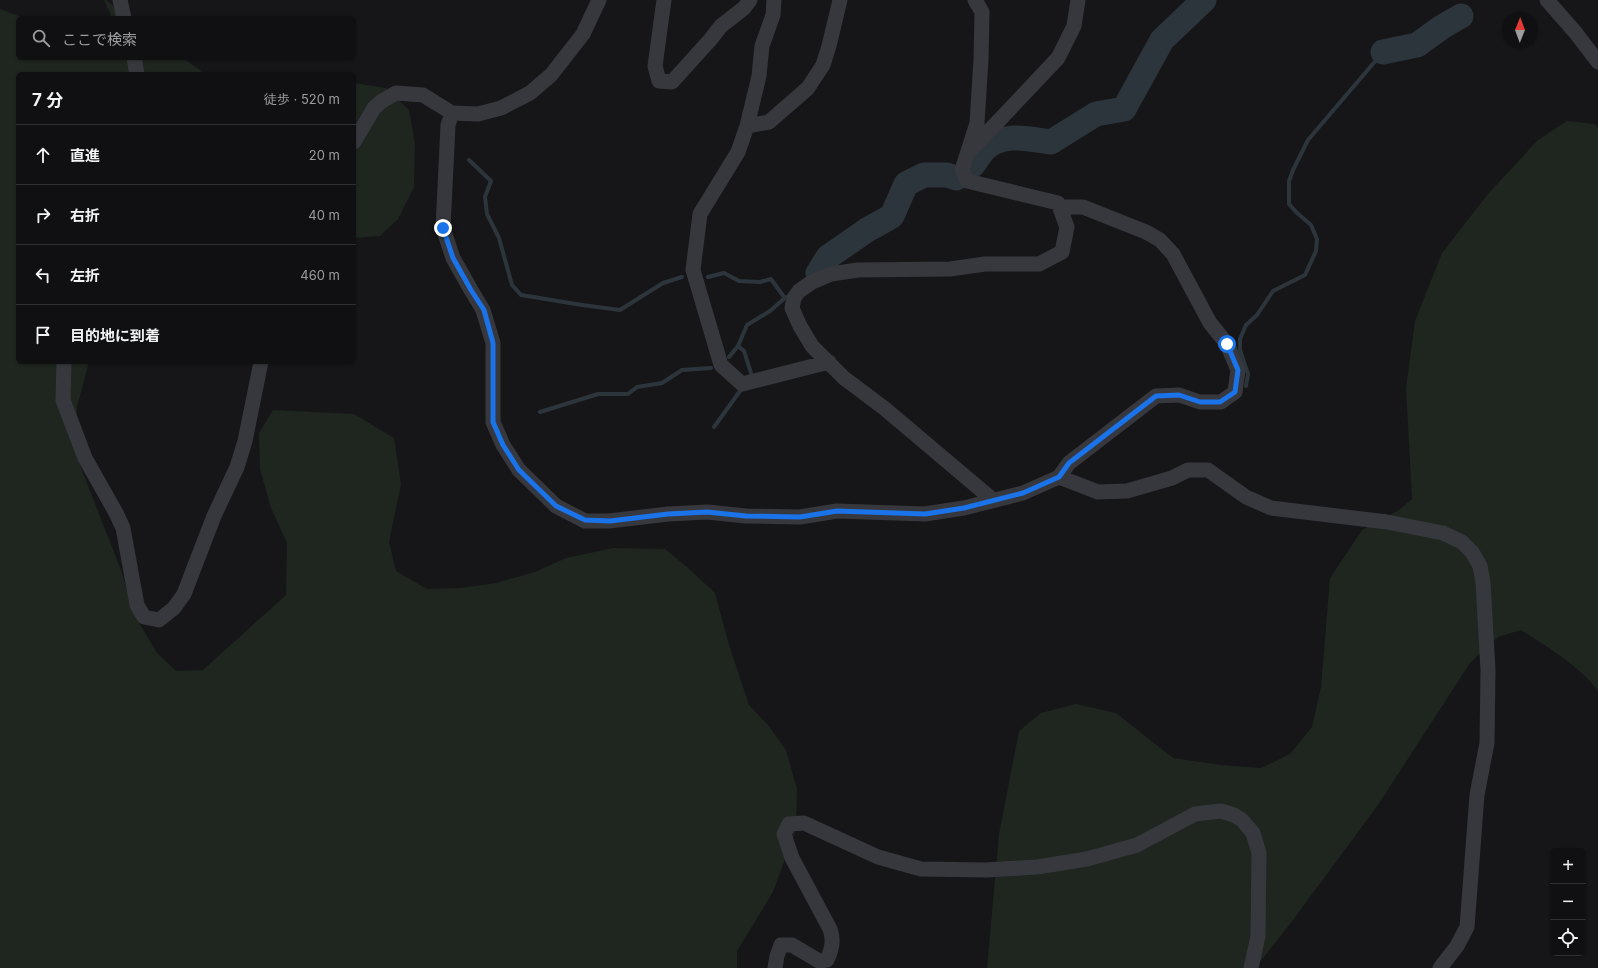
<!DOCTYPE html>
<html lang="ja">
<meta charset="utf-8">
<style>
:root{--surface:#101012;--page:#19191b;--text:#f1f3f6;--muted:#9c9d9f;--line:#303032}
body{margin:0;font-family:Inter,"Noto Sans JP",sans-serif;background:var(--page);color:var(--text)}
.controls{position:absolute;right:12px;bottom:12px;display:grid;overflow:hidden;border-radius:6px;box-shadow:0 1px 3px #0004}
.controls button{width:36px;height:36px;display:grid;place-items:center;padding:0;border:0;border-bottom:1px solid var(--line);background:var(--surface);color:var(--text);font:20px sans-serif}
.compass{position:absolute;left:1502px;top:12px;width:36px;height:36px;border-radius:50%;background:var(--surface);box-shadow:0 1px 3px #0004;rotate:1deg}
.stop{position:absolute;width:12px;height:12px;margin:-9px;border:3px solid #1a73e8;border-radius:50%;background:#fff}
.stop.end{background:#1a73e8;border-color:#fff;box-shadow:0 1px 4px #0008}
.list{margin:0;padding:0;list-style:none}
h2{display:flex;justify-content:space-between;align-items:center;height:52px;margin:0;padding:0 16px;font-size:17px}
h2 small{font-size:13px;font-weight:400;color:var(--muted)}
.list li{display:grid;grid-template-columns:26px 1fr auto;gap:12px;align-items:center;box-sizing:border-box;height:60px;padding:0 16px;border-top:1px solid var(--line)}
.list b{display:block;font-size:15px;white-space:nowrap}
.list em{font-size:13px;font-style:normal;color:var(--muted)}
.icon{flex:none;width:22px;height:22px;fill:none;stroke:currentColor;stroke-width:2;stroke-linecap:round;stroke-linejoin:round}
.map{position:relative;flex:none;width:1598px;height:968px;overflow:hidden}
.search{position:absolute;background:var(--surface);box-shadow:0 1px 3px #0004;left:16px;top:16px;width:340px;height:44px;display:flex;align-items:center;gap:10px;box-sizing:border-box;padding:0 14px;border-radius:6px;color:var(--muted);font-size:15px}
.panel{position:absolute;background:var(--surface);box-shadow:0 1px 3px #0004;left:16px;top:72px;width:340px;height:292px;border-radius:6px}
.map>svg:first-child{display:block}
.green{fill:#1e261f}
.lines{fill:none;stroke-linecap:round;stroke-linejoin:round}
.stream{stroke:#2c353c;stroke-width:4}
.river{stroke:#2c353c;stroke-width:25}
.minor{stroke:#37383d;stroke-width:15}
.route{stroke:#1a73e8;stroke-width:5}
</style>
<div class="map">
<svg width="1598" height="968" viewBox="0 0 1598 968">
<rect width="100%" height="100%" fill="#161618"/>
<!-- green -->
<path class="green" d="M104,0H106L130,18H109L111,15Z
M0,9L24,18H18V58H183L205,74H18V362H89L77,407L76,455L121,570L135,616L157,653L176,671L203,670L286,595L287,543L271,508L260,469L259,433L273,410L354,414L394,438L401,484L389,542L396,571L427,589L461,588L496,583L535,572L566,558L613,548L665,549L687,567L715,593L729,645L749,705L768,725L786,750L797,789L796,829L773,892L737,951V968H0Z
M354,83L386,88L409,110L415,144L414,187L398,219L380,236L354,238Z
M1567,121L1594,124L1598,127V691C1580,666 1546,646 1521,630L1498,637L1470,663L1378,805L1290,924L1255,968H987L999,834L1019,731L1041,713L1076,704L1116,713L1173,758L1221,765L1261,768L1290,754L1312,727L1321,687L1330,578L1362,530L1399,510L1412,499L1406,388L1415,321L1442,253L1488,194L1538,140Z"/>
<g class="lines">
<!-- stream -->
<path class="stream" d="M469,160L491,181L485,197L487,214L499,238L512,285L521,295L582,305L620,310L663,283L682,277
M708,277L724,273L739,281L760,282L771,279L784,297
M738,346L744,351L751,373
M729,357L738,346L747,325L770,311L786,297
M1246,386L1248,374L1240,350V339L1246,325L1257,315L1273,291L1305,275L1316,251L1317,239L1311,225L1296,212L1289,204V181L1293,170L1308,140L1383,52
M540,412L598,394H628L637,387L662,383L682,370L711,368
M714,427L740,391"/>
<!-- river -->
<path class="river" d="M1383,52L1417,45L1442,27L1461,16
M973,165C977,160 980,154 985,149C1003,132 1028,139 1051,142L1096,114L1124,109L1162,40L1204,0
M818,273L828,257L867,230L892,216L906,184L924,175H947L956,178"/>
<!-- minor -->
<path class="minor" d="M120,0L124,18
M664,0L655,66L659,81L672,82L710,40L721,26L744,8L750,0
M774,0L773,15L762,46L759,76L747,126L769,122L808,88L823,65L829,46L840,0
M1547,0L1575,32L1598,62
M134,58L137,74
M452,113L448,125L443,228L453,258L471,290L483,310L493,343V422L503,445L519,470L556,506L585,521H609L668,514L707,512L746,516L800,517L837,511L925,514L964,508L1023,493L1059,477L1069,463L1156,396L1179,395L1200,402H1221L1235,392L1238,370L1227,344L1210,323L1173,254L1160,240L1146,232L1083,207H1060L1058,203L967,181L962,170L977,123L981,60L982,12L975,0
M747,126L738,152L700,214L693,270L721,365L742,384L829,362
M354,142L374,108L382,101L396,93L423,95L452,113L478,114L501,108L530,93L551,75L583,34L599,0
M971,150L1058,58L1074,26L1078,0
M64,362L63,400L85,458L116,513L123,528L137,605L144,617L159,620L174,608L184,594L214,516L237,467L245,441L261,362
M1059,477L1098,492L1127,491L1172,478L1188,470H1208L1246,497L1271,508L1387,522L1443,533L1462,542L1472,552L1480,566L1483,582L1488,670L1487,743L1477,795L1467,927L1457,946L1440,968
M993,500L884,408L844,378L812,346L800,326L792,308L794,298L799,291L812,282L831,274L858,270L950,269L985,264H1039L1062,252L1067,227L1058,203
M775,968L777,956L781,945H792L819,961L827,960C832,949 834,940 830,929L792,858L784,834L789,824L804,823L878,857L921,869L986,870L1037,867L1087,859L1137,845L1195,814L1221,811L1234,815L1242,820L1253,833L1259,853L1258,936L1251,968"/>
</g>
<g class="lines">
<!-- route -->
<path class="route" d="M443,228L453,258L471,290L484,310L493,343V422L503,445L519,470L556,506L585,520L610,521L668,514L707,512L746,516L800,517L837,511L925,514L964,508L1023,493L1059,477L1069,463L1156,396L1179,395L1200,402H1220L1235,392L1238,370L1227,344"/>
</g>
</svg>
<div class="controls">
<button>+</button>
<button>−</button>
<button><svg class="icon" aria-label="locate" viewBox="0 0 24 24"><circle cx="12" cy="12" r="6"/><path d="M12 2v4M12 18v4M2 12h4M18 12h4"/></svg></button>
</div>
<svg class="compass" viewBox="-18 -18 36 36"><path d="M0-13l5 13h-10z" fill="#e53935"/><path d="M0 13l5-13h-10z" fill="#9c9d9f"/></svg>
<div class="stop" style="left:1227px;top:344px"></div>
<div class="stop end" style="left:443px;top:228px"></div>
<div class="search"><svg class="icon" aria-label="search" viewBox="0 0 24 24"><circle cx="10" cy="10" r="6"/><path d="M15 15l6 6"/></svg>ここで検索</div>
<section class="panel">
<h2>7 分<small>徒歩 · 520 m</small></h2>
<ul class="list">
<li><svg class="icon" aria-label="ahead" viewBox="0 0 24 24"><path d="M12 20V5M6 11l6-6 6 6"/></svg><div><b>直進</b></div><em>20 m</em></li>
<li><svg class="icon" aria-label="right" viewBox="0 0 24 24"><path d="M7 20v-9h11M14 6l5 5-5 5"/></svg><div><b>右折</b></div><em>40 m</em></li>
<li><svg class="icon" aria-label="left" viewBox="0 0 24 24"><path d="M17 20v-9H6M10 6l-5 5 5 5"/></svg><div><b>左折</b></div><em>460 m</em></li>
<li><svg class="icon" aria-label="arrive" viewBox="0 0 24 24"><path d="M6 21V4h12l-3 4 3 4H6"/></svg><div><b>目的地に到着</b></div></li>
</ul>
</section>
</div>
